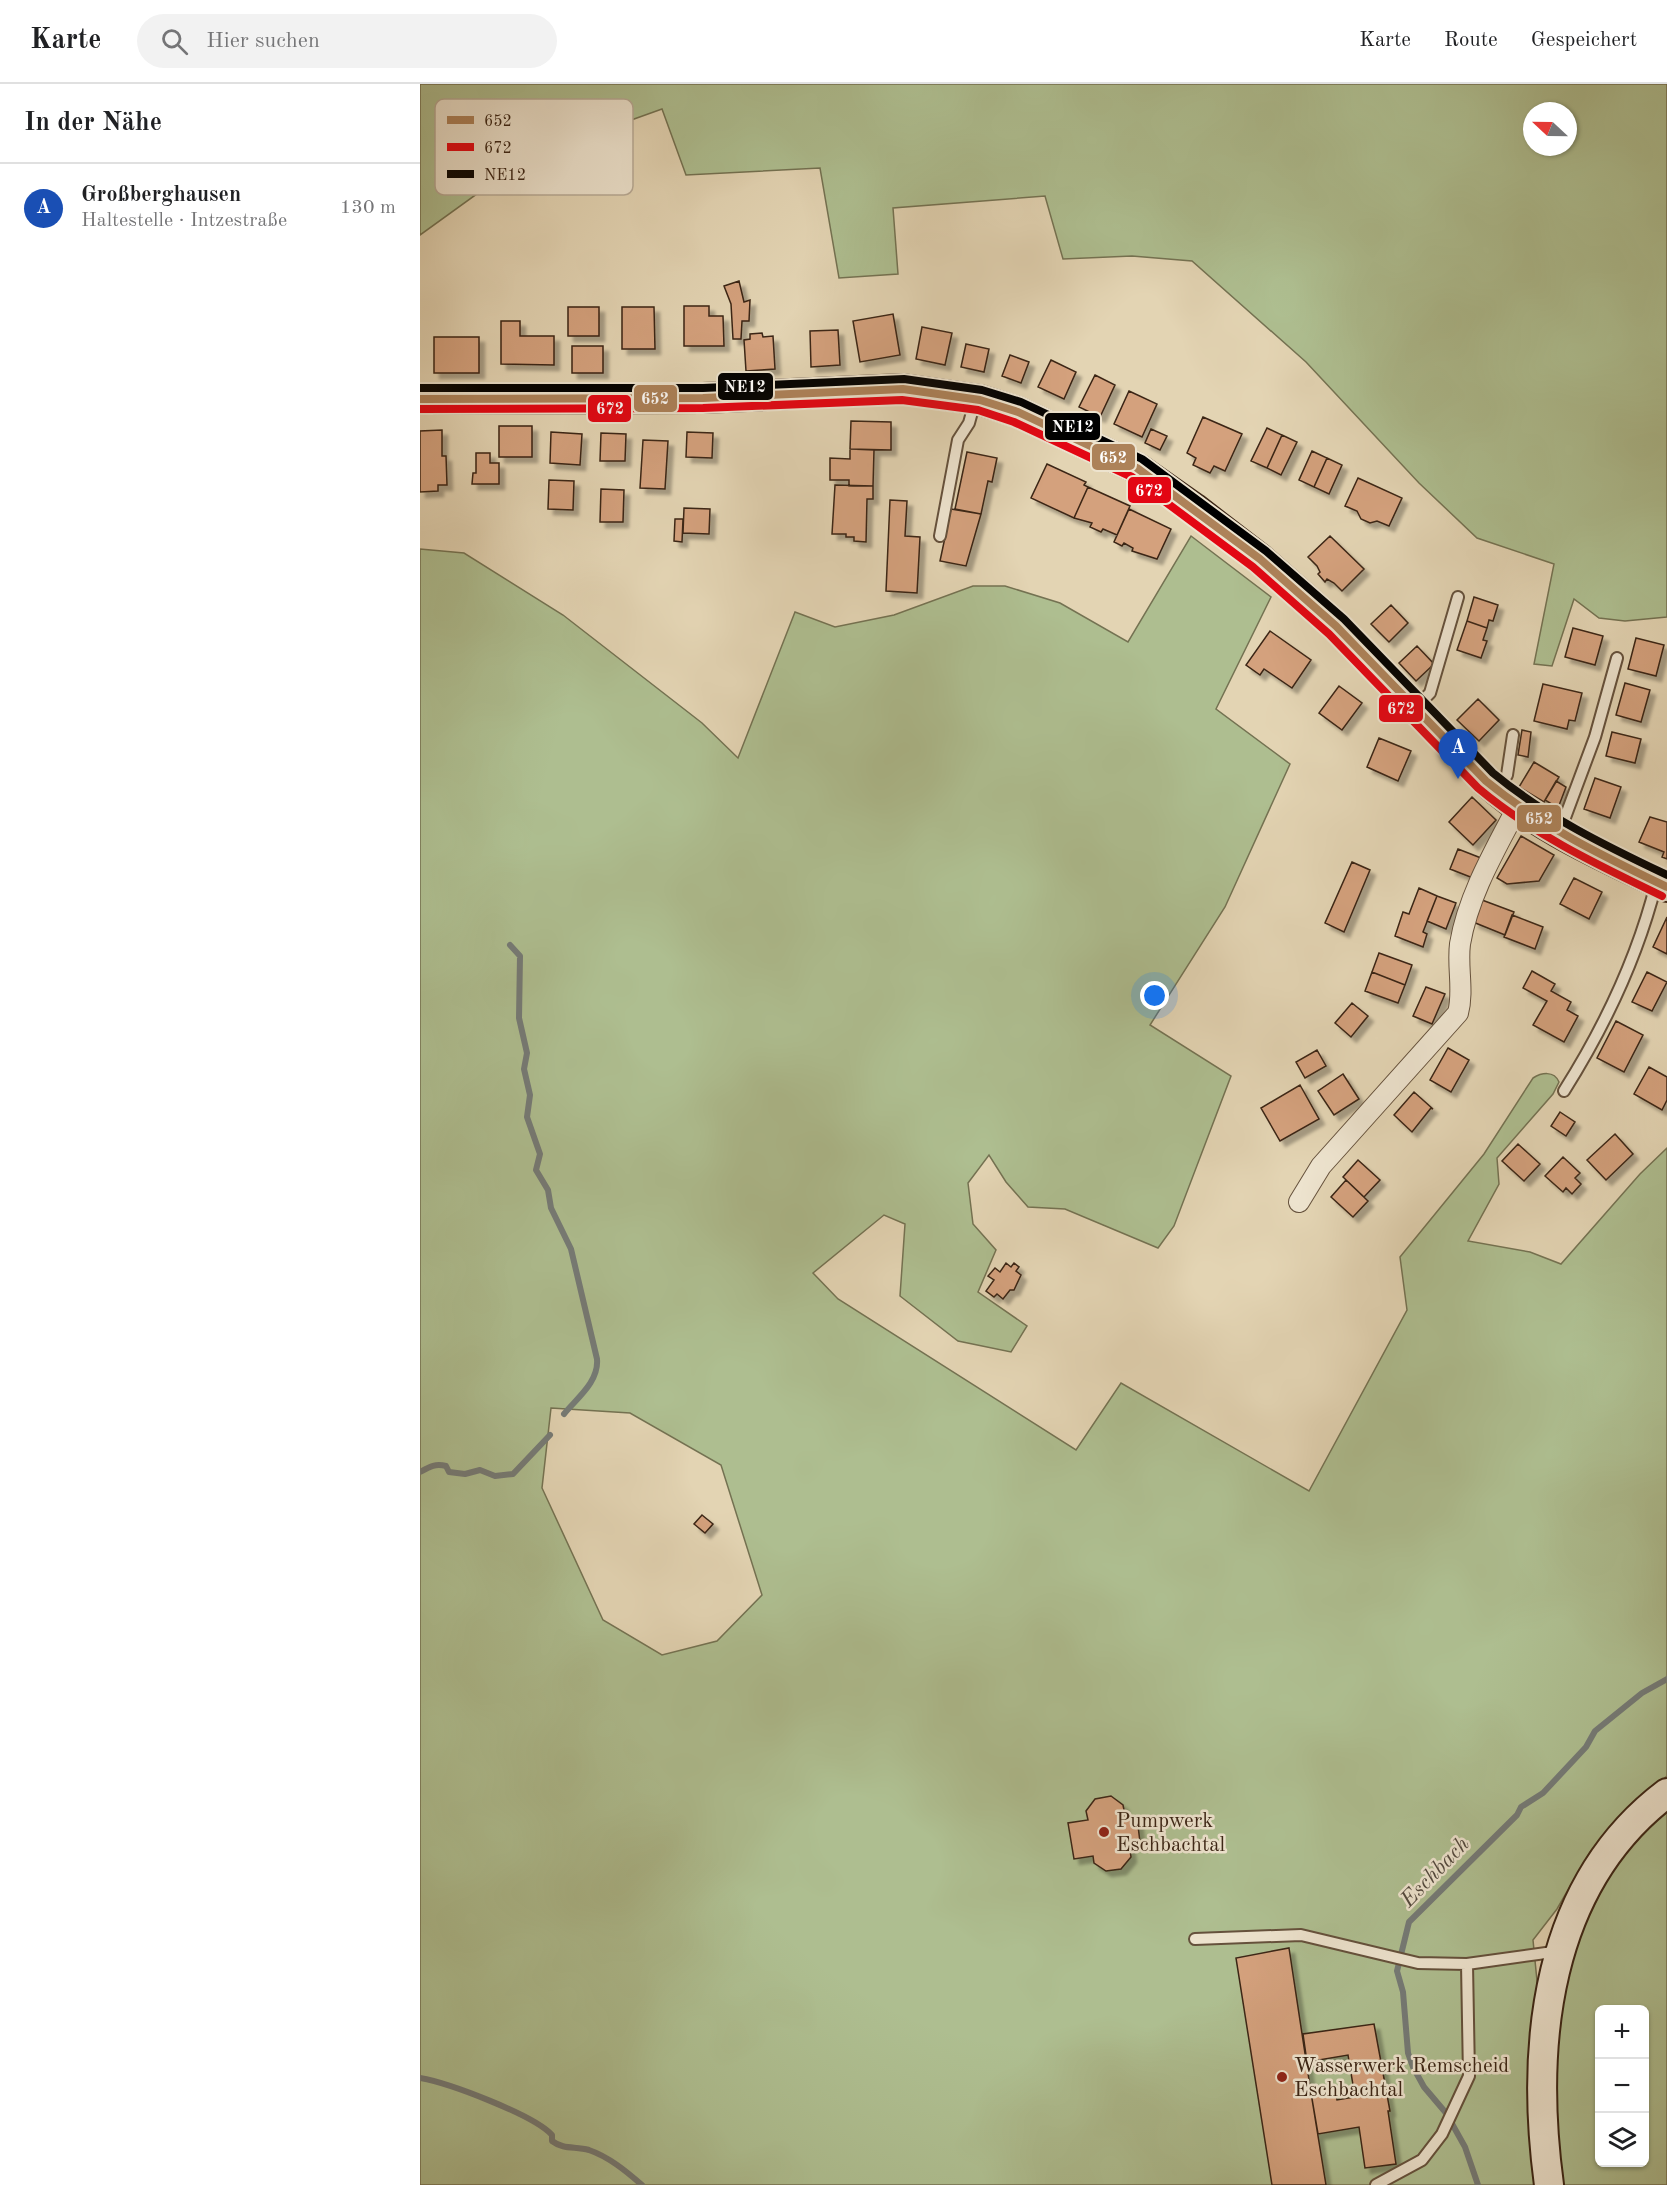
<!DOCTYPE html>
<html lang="de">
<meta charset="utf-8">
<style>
:root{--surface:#fff;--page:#f2f2f2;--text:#202124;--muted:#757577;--line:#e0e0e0;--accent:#7c3aed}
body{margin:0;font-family:"Old Standard TT",serif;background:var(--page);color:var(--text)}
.controls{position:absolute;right:18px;bottom:18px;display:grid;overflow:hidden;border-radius:9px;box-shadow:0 2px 4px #0004}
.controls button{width:54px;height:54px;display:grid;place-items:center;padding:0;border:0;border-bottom:2px solid var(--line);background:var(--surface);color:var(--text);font:30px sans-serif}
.compass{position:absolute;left:1103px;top:18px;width:54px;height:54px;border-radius:50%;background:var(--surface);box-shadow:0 2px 4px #0004;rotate:292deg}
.you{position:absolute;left:735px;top:912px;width:21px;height:21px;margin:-15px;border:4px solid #fff;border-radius:50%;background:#1a73e8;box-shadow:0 0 0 9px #1a73e833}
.badge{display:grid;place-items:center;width:39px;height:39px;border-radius:50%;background:var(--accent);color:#fff;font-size:20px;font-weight:700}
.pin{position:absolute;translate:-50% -50px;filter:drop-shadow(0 2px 3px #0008)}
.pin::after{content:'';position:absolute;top:32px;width:21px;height:18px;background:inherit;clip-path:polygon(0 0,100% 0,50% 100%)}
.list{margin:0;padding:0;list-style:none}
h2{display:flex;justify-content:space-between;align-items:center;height:78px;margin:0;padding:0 24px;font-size:26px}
h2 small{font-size:20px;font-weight:400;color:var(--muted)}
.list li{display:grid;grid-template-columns:39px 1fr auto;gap:18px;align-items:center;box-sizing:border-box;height:90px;padding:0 24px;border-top:2px solid var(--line)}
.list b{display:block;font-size:22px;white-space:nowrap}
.list p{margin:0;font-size:20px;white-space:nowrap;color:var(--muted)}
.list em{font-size:20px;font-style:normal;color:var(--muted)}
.icon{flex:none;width:33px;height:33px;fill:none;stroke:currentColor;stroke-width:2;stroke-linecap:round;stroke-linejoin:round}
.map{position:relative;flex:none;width:1247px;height:2101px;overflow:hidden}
header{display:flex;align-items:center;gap:36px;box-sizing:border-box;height:84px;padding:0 30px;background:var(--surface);border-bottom:2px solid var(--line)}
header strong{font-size:28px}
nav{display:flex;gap:33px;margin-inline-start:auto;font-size:21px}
.search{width:420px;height:54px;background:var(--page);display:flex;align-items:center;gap:15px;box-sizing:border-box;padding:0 21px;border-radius:33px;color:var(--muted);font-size:22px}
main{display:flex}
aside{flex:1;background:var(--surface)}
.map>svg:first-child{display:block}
.green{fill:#aebe90;stroke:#747252;stroke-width:1.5;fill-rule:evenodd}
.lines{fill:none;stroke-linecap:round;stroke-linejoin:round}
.stream{stroke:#757b77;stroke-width:6}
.building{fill:#d4a17d;stroke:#3b2515;stroke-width:1.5;filter:url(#shadow)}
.lane-casing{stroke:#65513c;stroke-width:14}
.street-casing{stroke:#65513c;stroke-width:22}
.secondary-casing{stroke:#3b2515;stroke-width:32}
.lane{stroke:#ede3ce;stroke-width:10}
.street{stroke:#ede3ce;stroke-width:20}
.secondary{stroke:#ede3ce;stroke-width:28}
.bus-1-casing{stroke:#ede3ce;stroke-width:12}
.bus-2-casing{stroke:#ede3ce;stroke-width:12}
.bus-3-casing{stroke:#ede3ce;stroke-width:12}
.bus-1{stroke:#ad8259;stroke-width:8}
.bus-2{stroke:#e30613;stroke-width:8}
.bus-3{stroke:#000;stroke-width:8}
.poi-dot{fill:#8f2418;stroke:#ede3ce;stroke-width:2}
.labels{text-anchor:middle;stroke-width:5;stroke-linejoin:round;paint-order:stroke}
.poi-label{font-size:21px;fill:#3b2515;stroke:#ede3ce;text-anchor:start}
.water-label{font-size:22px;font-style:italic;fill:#53493e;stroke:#ede3ce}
.key{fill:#ede3ce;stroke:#b8aa96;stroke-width:1.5}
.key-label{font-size:16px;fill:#3b2515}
.line-badge{stroke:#ede3ce;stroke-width:2}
.badge-label{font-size:16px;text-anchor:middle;font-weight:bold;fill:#fff}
</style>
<header>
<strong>Karte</strong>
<div class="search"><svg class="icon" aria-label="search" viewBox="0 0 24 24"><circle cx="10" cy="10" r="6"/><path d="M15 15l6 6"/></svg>Hier suchen</div>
<nav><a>Karte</a><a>Route</a><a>Gespeichert</a></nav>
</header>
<main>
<aside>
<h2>In der Nähe<small></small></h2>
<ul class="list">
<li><span class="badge" style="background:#1a4fb4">A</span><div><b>Großberghausen</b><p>Haltestelle · Intzestraße</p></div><em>130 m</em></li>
</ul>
</aside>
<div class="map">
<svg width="1247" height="2101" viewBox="0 0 1247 2101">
<defs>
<filter id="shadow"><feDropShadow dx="5.5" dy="5.5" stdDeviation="1.5" flood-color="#0004"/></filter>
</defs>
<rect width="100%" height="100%" fill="#e3d4b3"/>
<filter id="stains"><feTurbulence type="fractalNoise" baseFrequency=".00333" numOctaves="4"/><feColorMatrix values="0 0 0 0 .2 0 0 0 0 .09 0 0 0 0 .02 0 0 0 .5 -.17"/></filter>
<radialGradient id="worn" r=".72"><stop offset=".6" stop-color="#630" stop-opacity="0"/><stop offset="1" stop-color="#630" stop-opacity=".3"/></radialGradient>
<!-- green -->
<path class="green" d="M0,0H1247V533L1205,537L1179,534L1154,515L1132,582L1114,580L1134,480L1057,454L999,399L886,278L772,177L712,172L643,175L625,112L473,124L478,190L419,194L400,84L266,91L242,25L108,73L0,151ZM1112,27H1148V63H1112Z
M771,452L851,513L796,625L870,680L805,823L730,941L811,992L754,1142L738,1164L645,1125L608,1123L586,1098L569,1071L548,1099L553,1140L576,1166L558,1208L607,1242L591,1268L538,1257L480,1212L485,1140L464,1131L393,1189L418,1215L656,1366L701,1299L889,1407L987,1226L980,1173L1064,1070L1113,994C1121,989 1134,986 1139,998L1133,1010L1077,1074L1079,1100L1048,1157L1110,1168L1141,1180L1220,1090L1247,1064V1692L1208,1723L1170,1768L1137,1825L1113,1856L1118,1907L1117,2101H0V465L44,469L143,531L282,639L318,674L375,528L415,543L474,531L553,502H585L640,519L708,558ZM131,1324L210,1329L301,1381L342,1511L297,1557L242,1571L183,1536L122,1404Z
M1247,1724V2101H1139L1131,1964L1153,1865L1194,1781L1214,1755ZM1180,1926H1224V2078H1180Z"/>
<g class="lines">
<!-- stream -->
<path class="stream" d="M90,861L100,872L99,934L107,969L104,985L110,1011L107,1033L120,1070L116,1086L128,1106L131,1124L151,1165L177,1275C179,1298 157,1314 144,1330
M0,1388C9,1383 15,1379 26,1382L29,1388L45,1390L60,1386L75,1392L93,1390L130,1351
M0,1994C29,1999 114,2031 132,2051V2057C144,2066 155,2062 169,2066C189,2073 206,2087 222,2101
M1058,2101L1045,2063L1026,2029L1004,2003L993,1983L988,1969L983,1908L977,1887L989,1838L1097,1731L1101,1723L1123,1709L1166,1663L1175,1647L1222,1609L1247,1595"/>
</g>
<!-- building -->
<path class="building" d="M319,197L324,218L330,216L329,237H322L321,255H313L311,220L304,202Z
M264,222H289V232H303L304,262H264Z
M148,223H179V252H148Z
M202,223H234L235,265H202Z
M473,230L480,271L440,278L433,237Z
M81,237H100V252H134V281L81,280Z
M502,243L532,249L525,281L496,275Z
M418,246L420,281L391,283L390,247Z
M342,249L343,253L353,252L355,285L326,287L324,256L330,255V250Z
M14,253H59V289H14Z
M546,260L569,265L564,288L541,283Z
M152,262H183V289H152Z
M590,271L609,278L601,299L582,292Z
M631,276L656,288L644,315L618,303Z
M675,291L695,301L680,333L659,323Z
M709,307L737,320L722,353L694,340Z
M783,333L822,350L805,387L794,382L790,389L773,381L776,374L767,369Z
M431,337L471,338V366L430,365Z
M79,342H112V373H79Z
M847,344L862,351L847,384L831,377Z
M731,345L747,352L740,366L725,359Z
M22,346V372H26L27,401H18V407L0,408V347Z
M131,348L162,350L160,381L130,379Z
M267,348L293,349L292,374L266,373Z
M181,349L206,350L205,377H180Z
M862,351L877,358L861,391L847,384Z
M223,356L248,357L245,405L220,404Z
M430,365L454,366L453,402H429V396H410V374L430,375Z
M892,367L907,374L894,403L879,396Z
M547,368L577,374L572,398L568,397L561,430L535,425Z
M56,369H70V379H79V400H52L53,389H56Z
M907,374L922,381L909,410L894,403Z
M627,380L666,398L664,401L668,403L654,434L611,414Z
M938,394L982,414L969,442L957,437L950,439L941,435L937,427L925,422Z
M129,396L154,397L153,426L128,425Z
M415,401L453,402V415H447L446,458L434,457V453H426V450H412Z
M668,403L710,422L697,451L683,445L681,448L670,443L672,439L654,434Z
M181,405L204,406L203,438H180Z
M470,416L487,417L485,452L500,453L497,509L466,507Z
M264,424L290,425L289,450L263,449Z
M531,425L561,430L546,482L520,477Z
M709,425L751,445L737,475L712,467L713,464L704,459L702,462L694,458Z
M255,435H263L262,458L254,457Z
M910,452L944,485L922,507L914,499L907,495L905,498L898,490L900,488L897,482L888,473Z
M1054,513L1078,521L1073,537L1069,536L1067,544L1047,537Z
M971,521L988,539L969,558L951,540Z
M1047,537L1067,544L1063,556L1067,557L1061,574L1037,566Z
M1153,544L1183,552L1175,581L1145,573Z
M850,547L891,576L872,604L844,585L840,591L826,581Z
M1216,554L1244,561L1236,592L1208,585Z
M997,562L1014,580L996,597L979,579Z
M1205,599L1230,606L1221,638L1196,631Z
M1123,600L1162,609L1155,637L1149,636L1147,645L1114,637Z
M919,602L942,619L922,646L899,629Z
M1058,615L1079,636L1059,657L1037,636Z
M1102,646L1111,648L1108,673L1098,671Z
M1192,648L1221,655L1215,679L1186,672Z
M959,654L991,667L978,697L947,683Z
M1114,678L1139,693L1124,718L1099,703Z
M1175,694L1201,703L1190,734L1164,725Z
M1136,697L1146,703L1138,724L1125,716Z
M1052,713L1076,736L1053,761L1029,738Z
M1230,733L1247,738V775L1242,773L1244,768L1219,758Z
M1101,752L1134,771L1119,797L1087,800L1077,794Z
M1038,765L1061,774L1053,794L1030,785Z
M932,778L950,786L924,848L905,839Z
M1154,794L1182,808L1169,835L1140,820Z
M999,804L1017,812L1003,848L1007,850L1003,863L975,852L983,828L989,830Z
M1017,812L1036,819L1026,845L1007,837Z
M1062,816L1094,828L1085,851L1053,838Z
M1092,831L1123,843L1115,865L1084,853Z
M1247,833V870L1233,863Z
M959,869L992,881L985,901L952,888Z
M1112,887L1135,900L1131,907L1151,918L1147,926L1158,932L1144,958L1113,941L1127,917L1103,904Z
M952,888L985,901L978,919L945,907Z
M1227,888L1247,898L1232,927L1212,918Z
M1006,903L1025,910L1012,940L993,932Z
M932,919L948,932L931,953L915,939Z
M1196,937L1223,951L1204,988L1177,974Z
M1028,964L1049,976L1031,1008L1010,996Z
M897,966L906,982L885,994L876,978Z
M1229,983L1247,993V1016L1242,1026L1214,1010Z
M923,990L939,1015L914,1031L898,1007Z
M880,1001L899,1035L860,1057L841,1024Z
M994,1008L1013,1025L1011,1024L992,1048L974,1031Z
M1140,1028L1155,1038L1146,1052L1131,1042Z
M1195,1050L1213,1070L1186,1096L1167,1076Z
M1098,1060L1120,1080L1104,1097L1082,1077Z
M1143,1073L1160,1089L1155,1094L1161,1100L1152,1110L1146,1104L1143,1108L1125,1092Z
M938,1076L960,1096L944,1113L923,1093Z
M926,1096L948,1117L933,1133L911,1113Z
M586,1179L591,1183L594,1179L599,1183L596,1187L601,1191L594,1206H590L583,1215L577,1210L574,1213L566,1207L574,1196L568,1192L575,1184L580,1188Z
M282,1431L293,1440L285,1449L274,1440Z
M691,1712L703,1721L706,1736L717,1734L720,1758L709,1759L711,1773L701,1785L686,1787L674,1779L673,1772L654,1775L648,1739L668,1736L666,1727L675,1715Z
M869,1864L891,2009L906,2101H852L816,1874Z
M954,1940L970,2027H968L976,2080L945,2084L939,2043L898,2050L891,2009L915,2005L917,2016L935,2013L928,1971L887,1978L883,1950Z"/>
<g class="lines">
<defs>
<path id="lane" d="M520,452L538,356L549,339L555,317
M996,623L1010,609L1038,513
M1077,706L1087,691L1093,651
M1140,747L1175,653L1197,574
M1144,1007C1185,942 1217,875 1236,800
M775,1855L881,1851L998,1879L1047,1880L1140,1867
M956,2101L1002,2076L1022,2050L1049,1992L1047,1880"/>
<path id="street" d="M879,1118L901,1082L1038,929C1044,907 1037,883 1040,860C1048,812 1075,766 1097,724"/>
<path id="secondary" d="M0,315L283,314L483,305L560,316L598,328L717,384L774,424L840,475L916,542L1066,697C1121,746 1182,771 1247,803
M1129,2101C1110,1961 1125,1801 1247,1709"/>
</defs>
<!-- lane casing -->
<use href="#lane" class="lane-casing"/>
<!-- street casing -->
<use href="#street" class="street-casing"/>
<!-- secondary casing -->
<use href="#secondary" class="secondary-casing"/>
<!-- lane -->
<use href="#lane" class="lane"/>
<!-- street -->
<use href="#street" class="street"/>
<!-- secondary -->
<use href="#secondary" class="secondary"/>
<defs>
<path id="bus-1" d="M0,315L283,314L483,305L560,316L598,328L717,384L840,475L916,542L1066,697C1121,742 1183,772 1247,803"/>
<path id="bus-2" d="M0,325L283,324L482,316L558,326L594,338L712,393L833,483L909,550L1058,704C1114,751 1178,781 1242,812"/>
<path id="bus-3" d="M0,304H283L484,295L562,306L601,318L722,375L846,467L924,535L1073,689C1126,733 1186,762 1247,791"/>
</defs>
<!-- bus-1 casing -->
<use href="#bus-1" class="bus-1-casing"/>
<!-- bus-2 casing -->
<use href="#bus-2" class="bus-2-casing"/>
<!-- bus-3 casing -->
<use href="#bus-3" class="bus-3-casing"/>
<!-- bus-1 -->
<use href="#bus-1" class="bus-1"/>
<!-- bus-2 -->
<use href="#bus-2" class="bus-2"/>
<!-- bus-3 -->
<use href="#bus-3" class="bus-3"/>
</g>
<!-- markers -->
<g class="poi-dot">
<circle cx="684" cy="1748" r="6"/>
<circle cx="862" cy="1993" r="6"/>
</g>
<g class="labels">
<!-- poi labels -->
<g class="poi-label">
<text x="696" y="1743">Pumpwerk<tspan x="696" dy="24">Eschbachtal</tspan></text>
<text x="874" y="1988">Wasserwerk Remscheid<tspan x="874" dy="24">Eschbachtal</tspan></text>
</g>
<!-- water labels -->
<g class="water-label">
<text transform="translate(1014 1787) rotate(-46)" y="8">Eschbach</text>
</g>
</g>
<!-- legend -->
<rect x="15" y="15" width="198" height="96" rx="9" class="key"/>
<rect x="27" y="32" width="27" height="8" fill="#ad8259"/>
<rect x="27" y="59" width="27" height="8" fill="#e30613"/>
<rect x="27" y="86" width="27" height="8" fill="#000"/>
<g class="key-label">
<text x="64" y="42">652</text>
<text x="64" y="69">672</text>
<text x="64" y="96">NE12</text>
</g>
<g class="line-badge">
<rect x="297" y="288" width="57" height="29" rx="6" fill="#000"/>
<rect x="213" y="300" width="45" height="29" rx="6" fill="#ad8259"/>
<rect x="167" y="310" width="45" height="29" rx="6" fill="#e30613"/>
<rect x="624" y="328" width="57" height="29" rx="6" fill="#000"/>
<rect x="671" y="359" width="45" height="28" rx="6" fill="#ad8259"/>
<rect x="707" y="392" width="45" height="28" rx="6" fill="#e30613"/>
<rect x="958" y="610" width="46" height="29" rx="6" fill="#e30613"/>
<rect x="1096" y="720" width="46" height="29" rx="6" fill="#ad8259"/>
</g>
<g class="badge-label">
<text x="325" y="308">NE12</text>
<text x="235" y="320">652</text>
<text x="190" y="330">672</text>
<text x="653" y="348">NE12</text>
<text x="693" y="379">652</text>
<text x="729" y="412">672</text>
<text x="981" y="630">672</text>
<text x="1119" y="740">652</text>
</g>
<rect width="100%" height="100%" filter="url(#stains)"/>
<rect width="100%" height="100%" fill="url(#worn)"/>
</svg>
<div class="controls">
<button>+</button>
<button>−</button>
<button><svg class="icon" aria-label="layers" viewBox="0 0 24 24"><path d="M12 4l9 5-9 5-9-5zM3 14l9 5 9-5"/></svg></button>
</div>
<svg class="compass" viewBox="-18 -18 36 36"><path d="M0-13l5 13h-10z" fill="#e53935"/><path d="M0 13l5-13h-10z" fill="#757577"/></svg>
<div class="you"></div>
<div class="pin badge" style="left:1038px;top:695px;background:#1a4fb4">A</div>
</div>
</main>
